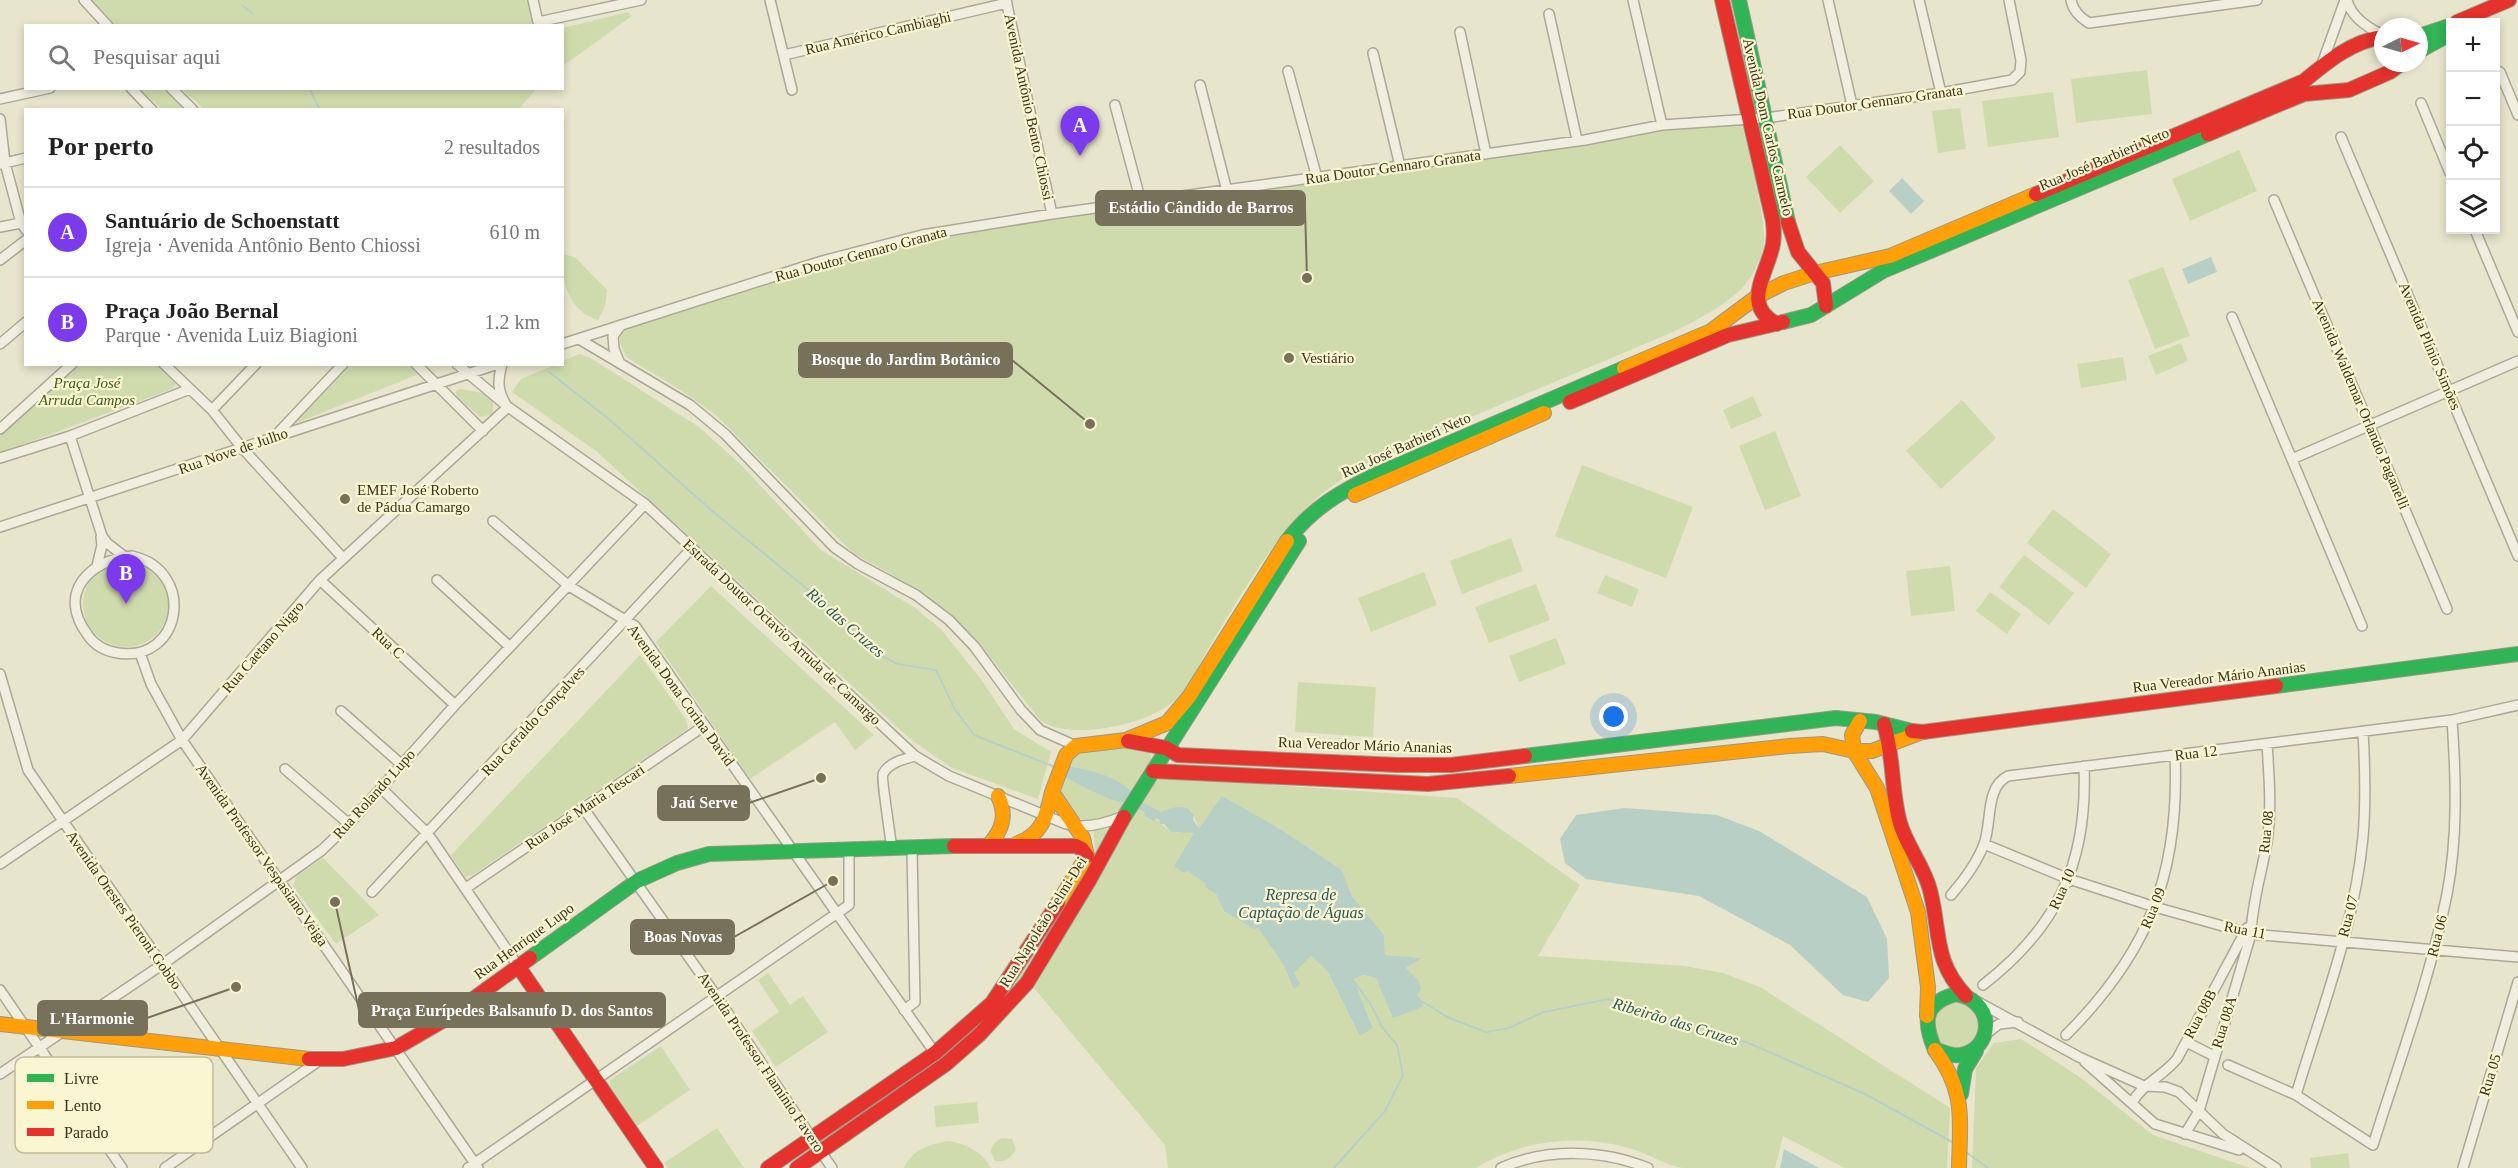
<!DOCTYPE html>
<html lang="pt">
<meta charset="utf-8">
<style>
:root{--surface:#fff;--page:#f6f6f6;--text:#222;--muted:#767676;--line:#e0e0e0;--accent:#7c3aed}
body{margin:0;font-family:"Times New Roman",serif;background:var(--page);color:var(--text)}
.controls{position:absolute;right:18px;top:18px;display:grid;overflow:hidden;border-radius:0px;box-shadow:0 3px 9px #0003}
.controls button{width:54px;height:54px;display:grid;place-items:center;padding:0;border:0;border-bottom:2px solid var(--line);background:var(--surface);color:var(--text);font:30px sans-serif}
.compass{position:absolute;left:2374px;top:18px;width:54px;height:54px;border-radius:50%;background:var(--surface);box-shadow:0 3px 9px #0003;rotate:85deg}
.you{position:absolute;left:1614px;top:717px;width:21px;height:21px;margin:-15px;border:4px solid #fff;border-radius:50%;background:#1a73e8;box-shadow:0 0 0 9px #1a73e833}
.badge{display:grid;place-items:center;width:39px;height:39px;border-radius:50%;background:var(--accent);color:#fff;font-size:20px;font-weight:700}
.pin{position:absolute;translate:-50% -50px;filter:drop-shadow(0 2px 3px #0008)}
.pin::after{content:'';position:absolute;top:32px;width:21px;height:18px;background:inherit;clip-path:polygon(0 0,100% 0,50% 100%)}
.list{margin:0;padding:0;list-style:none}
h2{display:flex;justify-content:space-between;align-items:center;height:78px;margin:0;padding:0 24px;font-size:26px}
h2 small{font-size:20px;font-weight:400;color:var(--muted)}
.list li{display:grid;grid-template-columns:39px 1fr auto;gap:18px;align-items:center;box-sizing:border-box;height:90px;padding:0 24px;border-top:2px solid var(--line)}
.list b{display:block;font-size:22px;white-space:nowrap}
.list p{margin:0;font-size:20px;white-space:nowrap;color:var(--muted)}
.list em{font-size:20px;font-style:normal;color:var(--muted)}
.icon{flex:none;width:33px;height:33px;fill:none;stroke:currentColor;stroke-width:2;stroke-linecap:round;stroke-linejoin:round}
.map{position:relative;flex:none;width:2518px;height:1168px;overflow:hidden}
.search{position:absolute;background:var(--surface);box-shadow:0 3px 9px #0003;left:24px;top:24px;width:540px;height:66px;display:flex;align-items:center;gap:15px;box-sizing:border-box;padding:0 21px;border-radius:0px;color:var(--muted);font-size:22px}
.panel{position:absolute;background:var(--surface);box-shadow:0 3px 9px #0003;left:24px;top:108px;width:540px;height:258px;border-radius:0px}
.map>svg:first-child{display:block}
.green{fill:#d0dbad}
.water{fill:#b8cfc5}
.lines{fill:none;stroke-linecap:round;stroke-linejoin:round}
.stream{stroke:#b8cfc5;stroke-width:2}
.street-casing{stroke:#aca896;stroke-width:12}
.fast-casing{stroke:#9c9885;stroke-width:16}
.slow-casing{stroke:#9c9885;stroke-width:16}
.jam-casing{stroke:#9c9885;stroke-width:16}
.street{stroke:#efeedf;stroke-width:9}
.fast{stroke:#30b455;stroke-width:14}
.slow{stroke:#ff9f0a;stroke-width:14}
.jam{stroke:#e5322d;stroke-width:14}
.poi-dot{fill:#78715a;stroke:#faf6d1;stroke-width:2}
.labels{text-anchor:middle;stroke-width:4.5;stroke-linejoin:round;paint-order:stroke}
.street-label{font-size:15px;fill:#3d321c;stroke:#faf6d1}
.poi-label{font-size:15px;fill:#3d321c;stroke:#faf6d1;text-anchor:start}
.park-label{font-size:15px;font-style:italic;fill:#405c20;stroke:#faf6d1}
.water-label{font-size:16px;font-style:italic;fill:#29575e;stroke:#faf6d1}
.key{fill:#faf6d1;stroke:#c1bb9b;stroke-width:1.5}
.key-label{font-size:16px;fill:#3d321c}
.leader{fill:none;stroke:#78715a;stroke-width:2}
.callout-dot{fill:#78715a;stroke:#faf6d1;stroke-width:2}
.callout{fill:#78715a;stroke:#78715a;stroke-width:2}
.callout-label{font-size:16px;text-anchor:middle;font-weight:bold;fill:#fff}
</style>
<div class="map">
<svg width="2518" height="1168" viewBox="0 0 2518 1168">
<rect width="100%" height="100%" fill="#e7e5cc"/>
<!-- green -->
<path class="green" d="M88,0H528L534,25H115Z
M628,12L632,16L563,66V28Z
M2147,70L2152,114L2076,123L2071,79Z
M140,89H166L188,109H162Z
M182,89H536L518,110L204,109Z
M2053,92L2059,137L1988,147L1982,101Z
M1960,108L1966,149L1938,153L1932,111Z
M1741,120C1747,149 1769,224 1763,249C1760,264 1748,284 1737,293C1702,322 1657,339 1616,356C1544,387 1470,415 1400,450C1380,460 1358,468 1339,481C1287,514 1243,591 1211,644C1201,660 1188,690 1174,701C1147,725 1072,741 1041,721L995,663L949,612L889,573L853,553L716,415L676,387L626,357L620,343V331L835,259L909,239L1172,199Z
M1840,145L1874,181L1840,213L1806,177Z
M2239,150L2257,191L2190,221L2172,179Z
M562,254L575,257L607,290L605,306L598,320C568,311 562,282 562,254Z
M2163,267L2190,336L2155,349L2128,280Z
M2181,343L2188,361L2156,375L2148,356Z
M579,354L589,357L699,427L742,466L821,550L915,608L941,629L983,682L1014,729L1051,752L1038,799L952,768L909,738L596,451L512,392L521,379L555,365L562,364L563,361Z
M2123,357L2127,380L2081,388L2077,364Z
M77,365H159L176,380V384L172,389L0,453V435Z
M349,365H412L419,374L296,423V419Z
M460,389L478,392L487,395L493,401V414L481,417L456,397V391Z
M1753,396L1762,416L1731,429L1723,410Z
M1962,400L1996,438L1941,489L1906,451Z
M1775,431L1801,496L1765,510L1739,446Z
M1582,465L1693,507L1666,578L1555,536Z
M2053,509L2111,554L2086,588L2027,543Z
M1511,538L1523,571L1462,594L1450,561Z
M2024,555L2074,593L2049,625L1999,587Z
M83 604a43 43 0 1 1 86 0a43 43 0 1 1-86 0Z
M1950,566L1955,611L1911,616L1906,571Z
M1424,572L1437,605L1371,632L1358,598Z
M1605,575L1639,589L1632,607L1597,593Z
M1536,584L1550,620L1489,643L1475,607Z
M711,586L874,735L855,750L835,722L750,779L656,642Z
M1990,592L2021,614L2007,634L1976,611Z
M1556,638L1566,664L1519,682L1509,656Z
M640,655L686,719L688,729L473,875L465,877L451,855Z
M1298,682L1376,687L1373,737L1295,732Z
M1111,743L1150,751L1151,759L1132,792C1116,775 1087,769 1065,766L1070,753Z
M1062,774C1072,783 1112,802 1125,803C1097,836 1052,820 1062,774Z
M1160,777L1457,798L1580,885L1538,956L1684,966L1723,973L1760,987L1950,1108L1947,1168H1845L1783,1136L1775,1168C1747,1168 1710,1168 1683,1168C1667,1166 1651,1155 1635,1150C1582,1133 1523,1139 1476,1168H1168L1165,1145L1034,988L1136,808L1146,812L1144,816L1154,820L1155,818L1167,829L1179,833L1184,831L1195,833L1174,866L1187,871L1206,884L1204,887L1216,894L1225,911L1258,928L1283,964L1294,988V973L1311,956L1328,972L1360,1035L1373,1027L1352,979L1364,975L1376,978L1394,1018L1416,994L1406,968L1421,958L1385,955L1384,935L1352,896L1342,870L1282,830L1222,797L1199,828L1191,810L1176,807L1161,812L1141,801Z
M1113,829L1020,985L972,1038L826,1140V1134L962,1035L1090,860L1095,846L1093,830Z
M323,858L379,915L336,944L293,886L297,875Z
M768,973L790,1005L803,996L828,1032L776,1067L752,1031L779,1012L758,980Z
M1932 1025a24 24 0 1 1 48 0a24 24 0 1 1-48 0Z
M2021,1039L2081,1078L2153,1135L2250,1168H1972L1976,1068L1994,1043Z
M661,1046L690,1090L637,1126L610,1085V1080Z
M977,1102L979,1123L936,1127L934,1106Z
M717,1128L744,1168H668L664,1163Z
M1002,1138L1012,1139L1016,1149C1011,1158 1006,1162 995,1161L991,1152C992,1145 995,1141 1002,1138Z
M949,1141C968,1145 981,1151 991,1168H904C912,1149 931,1144 949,1141Z
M2348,1153L2350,1168H2311L2310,1158Z"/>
<!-- water -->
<path class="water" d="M1902,178L1924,201L1911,214L1889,191Z
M2211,257L2217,272L2188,284L2182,269Z
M1065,766C1087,769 1116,775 1132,792L1125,803C1112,802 1072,783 1062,774Z
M1222,796L1282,830L1342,870L1352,896L1384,935L1385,955L1422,958L1406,968L1419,981L1421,990L1417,995L1423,1002L1422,1007L1393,1018L1376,978L1364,975L1353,979L1373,1028L1360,1036L1328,972L1311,956L1294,973L1300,984L1294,989L1283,964L1258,928L1254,929L1224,911L1216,894L1204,887L1206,884L1187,871L1184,873L1174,866L1194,833L1171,832L1164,824H1160L1159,820L1155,818L1154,821L1144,816L1145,812L1136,808L1141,801L1161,812C1172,807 1186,802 1194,815L1193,820L1199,828Z
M1625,808L1717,815L1759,831L1867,897L1887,939L1889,978L1868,1002L1843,995L1790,945L1699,896L1586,879L1565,863L1560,839L1576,815Z
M1784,1149L1819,1168H1780Z"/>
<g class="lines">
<!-- stream -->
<path class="stream" d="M243,6L253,14
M309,88L320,110
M549,372L610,420L711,510L851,625L877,653L897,664L936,670L954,708L974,735L1055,767
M1423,1002L1449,1018L1486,1032L1509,1028L1544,1012L1608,999L1751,1044L1865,1094L1954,1143
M1966,1152L1988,1168
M1334,1168L1385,1111L1403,1075L1397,1045L1382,1027L1370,1003L1352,979"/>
<defs>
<path id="street" d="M84,0L108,26
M533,0L538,22L641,0
M770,0L792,90
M1006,0L1052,214
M1633,0L1662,125
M1828,0L1852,105
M1919,0L1941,93
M2071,0C2073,11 2080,17 2089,23L2257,0
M2347,0C2351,17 2368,28 2383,35
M1549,14L1577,140
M1460,32L1486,154
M1373,53L1400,166
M784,55L1007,3
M2322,64L2345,0
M1288,71L1317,178
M2500,72L2518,115
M1200,85L1227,191
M131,88L152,110
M171,88L193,110
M0,99L50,88
M2421,103L2450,173
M1115,105L1141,202
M0,119L5,163L21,223L26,230
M2341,137L2518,556
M0,164L26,158
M2274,200L2447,609
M0,227L26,222
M2475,230L2518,332
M0,260L26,240
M2232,317L2362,626
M579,339L690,405L725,434L834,547L858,564L916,595L949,620L974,646L1021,710L1040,730L1076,746
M0,344L26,322
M562,344L822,261L922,235L1052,214L1585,140L1662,125L1766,118L1941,93L2012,80L2020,72L2021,60L2009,0
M619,361L614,349L613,336L621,325
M164,364L212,410L243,449L343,558
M416,364L483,431
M457,364L508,407L645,504L915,756L949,776L1066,824C1084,829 1107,823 1124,816
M502,364C498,380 497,389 505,403
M212,410L256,364
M0,429L72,364
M70,436L102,536L107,543L125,557
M275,436L343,364
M0,458L70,436L190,389
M2292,459L2518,361
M493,521L569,586L635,626L935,1053
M0,527L498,364
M132,556C197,571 182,663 118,653C105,651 94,645 87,634C57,593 89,560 132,556Z
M97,566L102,545L101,537
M320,580L455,705
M437,580L510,647
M140,653L151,684L182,740L478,1168
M0,674L28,770L302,1168
M341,711L401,764
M285,769L349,824
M381,788L428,834L518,966
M584,809L717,997L832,1168
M1984,844L2069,879L2155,907L2251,934L2518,957
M892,850C891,839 881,778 883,774C888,763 904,759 915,756
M0,864L182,740L320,580L508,407
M466,888L704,726
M372,892L692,548
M1951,895C1964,880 1977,863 1984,844C1992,823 1985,787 2008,776L2452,720L2518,705
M1983,985C2058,927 2088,862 2084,766
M0,990L122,1168
M1978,1002L2079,1057L2144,1086L2165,1087L2179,1092L2223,1134L2276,1168
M904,1010L915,1002L912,849
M1986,1034L1999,1024L2018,1022
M2066,1035C2149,952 2180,873 2175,755
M2186,1042L2214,1056
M2085,1062L2155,1124L2239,1150
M2228,1065L2296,1095L2373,1145C2399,1062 2430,979 2447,894C2458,837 2456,778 2452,720
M0,1074L163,964L322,850L349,824L455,705L645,504
M2296,1095C2321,1011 2355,925 2363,837C2366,802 2365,767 2363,732
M2132,1103C2142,1084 2163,1076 2177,1059L2247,928
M2185,1134L2199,1111L2251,934C2252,902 2262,872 2267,842C2272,809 2269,776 2267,744
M165,1168L320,1060
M468,1168L849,905V851
M1501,1168C1546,1148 1602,1149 1648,1168
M2463,1168L2518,982"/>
<path id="fast" d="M1739,0L1788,222
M2419,36L2449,26
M2419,51L2450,34
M1783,322L1811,315L1883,271L2208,134
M1287,541C1311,509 1340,492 1375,475L1624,368
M2276,686L2518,654
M1525,756L1836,718L1876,722L1912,731
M1124,817L1299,541
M530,958L637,881L677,863L709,854L954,846
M1956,994C1962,996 1969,997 1973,1001C1998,1019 1984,1058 1953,1055C1947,1054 1941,1051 1935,1050C1923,1022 1923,1003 1956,994Z
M1961,1094L1965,1069L1976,1051"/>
<path id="slow" d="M1624,368L1711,331L1758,296L1784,283L1815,273L1890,256L2036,194
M1355,495L1544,413
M1860,721L1852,735L1854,751L1877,788L1918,912L1928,987L1927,1016
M1509,776L1789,746L1823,744L1854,751H1872L1922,732
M1018,843C1042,835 1047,815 1052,792
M989,845C1003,829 1007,815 998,796
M1058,903L1087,856L1083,838L1052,792L1066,755L1076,746L1126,740L1167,723L1189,697L1287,541
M0,1024L309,1059
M1935,1050C1966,1092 1960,1119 1959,1168"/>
<path id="jam" d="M1722,0L1773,221C1774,229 1774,237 1773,244C1768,273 1740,305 1777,324
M2457,22L2509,0
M2208,134L2304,94L2349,90L2390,72L2402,63
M2036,194L2304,81C2327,62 2352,41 2383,37
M1788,222L1798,252L1823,283L1826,306
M1570,402L1728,335L1783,322
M1884,724C1894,756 1891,791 1900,823C1907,847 1924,866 1930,890C1941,933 1933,961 1966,996
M1912,731L1923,732L2276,686
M1128,741L1166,748L1178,755L1398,765H1451L1525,756
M1153,771L1428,784L1509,776
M954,846H1076L1082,849L1087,856
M518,966L656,1168
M309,1059H343L396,1048L444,1020L530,958
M768,1168L935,1053L992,1003L1058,903
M797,1168L946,1064L979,1035L1027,983L1090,879L1124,817"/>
</defs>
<!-- street casing -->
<use href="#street" class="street-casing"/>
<!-- fast casing -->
<use href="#fast" class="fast-casing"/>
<!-- slow casing -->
<use href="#slow" class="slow-casing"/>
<!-- jam casing -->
<use href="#jam" class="jam-casing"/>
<!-- street -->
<use href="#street" class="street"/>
<!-- fast -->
<use href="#fast" class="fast"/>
<!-- slow -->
<use href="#slow" class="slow"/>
<!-- jam -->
<use href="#jam" class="jam"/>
</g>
<!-- markers -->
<g class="poi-dot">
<circle cx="1289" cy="358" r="6"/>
<circle cx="345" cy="499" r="6"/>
</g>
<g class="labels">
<!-- street labels -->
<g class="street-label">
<text transform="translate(878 33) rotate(-13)" y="5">Rua Américo Cambiaghi</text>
<text transform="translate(1875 102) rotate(-8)" y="5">Rua Doutor Gennaro Granata</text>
<text transform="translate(1029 107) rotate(78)" y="5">Avenida Antônio Bento Chiossi</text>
<text transform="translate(1768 127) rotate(77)" y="5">Avenida Dom Carlos Carmelo</text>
<text transform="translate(2104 159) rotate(-23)" y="5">Rua José Barbieri Neto</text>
<text transform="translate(1393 167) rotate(-8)" y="5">Rua Doutor Gennaro Granata</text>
<text transform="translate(861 254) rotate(-15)" y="5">Rua Doutor Gennaro Granata</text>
<text transform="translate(2430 346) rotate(67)" y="5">Avenida Plínio Simões</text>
<text transform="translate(2361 404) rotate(67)" y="5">Avenida Waldemar Orlando Paganelli</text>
<text transform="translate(1406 445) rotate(-24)" y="5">Rua José Barbieri Neto</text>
<text transform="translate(233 451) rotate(-19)" y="5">Rua Nove de Julho</text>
<text transform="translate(782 632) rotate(43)" y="5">Estrada Doutor Octavio Arruda de Camargo</text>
<text transform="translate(388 643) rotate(43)" y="5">Rua C</text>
<text transform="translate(263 647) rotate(-49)" y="5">Rua Caetano Nigro</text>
<text transform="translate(2219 677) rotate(-7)" y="5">Rua Vereador Mário Ananias</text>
<text transform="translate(681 695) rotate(54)" y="5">Avenida Dona Corina David</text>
<text transform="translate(533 721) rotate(-47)" y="5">Rua Geraldo Gonçalves</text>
<text transform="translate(1365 745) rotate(2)" y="5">Rua Vereador Mário Ananias</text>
<text transform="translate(2196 753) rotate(-7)" y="5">Rua 12</text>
<text transform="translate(374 794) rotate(-48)" y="5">Rua Rolando Lupo</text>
<text transform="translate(585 807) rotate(-34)" y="5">Rua José Maria Tescari</text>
<text transform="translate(2266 832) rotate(-84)" y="5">Rua 08</text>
<text transform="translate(262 855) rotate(55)" y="5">Avenida Professor Vespasiano Veiga</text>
<text transform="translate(2062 889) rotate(-66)" y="5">Rua 10</text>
<text transform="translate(2153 908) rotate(-68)" y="5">Rua 09</text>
<text transform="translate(124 910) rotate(55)" y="5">Avenida Orestes Pieroni Gobbo</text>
<text transform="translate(2348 916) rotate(-76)" y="5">Rua 07</text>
<text transform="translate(1043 922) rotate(-58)" y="5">Rua Napoleão Selmi-Dei</text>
<text transform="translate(2245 930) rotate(11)" y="5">Rua 11</text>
<text transform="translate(2437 936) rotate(-76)" y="5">Rua 06</text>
<text transform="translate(524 941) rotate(-36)" y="5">Rua Henrique Lupo</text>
<text transform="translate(2200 1014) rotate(-62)" y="5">Rua 08B</text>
<text transform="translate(2224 1022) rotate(-73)" y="5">Rua 08A</text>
<text transform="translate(761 1062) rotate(56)" y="5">Avenida Professor Flamínio Favero</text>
<text transform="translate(2490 1075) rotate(-73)" y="5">Rua 05</text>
</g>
<!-- poi labels -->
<g class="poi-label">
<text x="1301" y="363">Vestiário</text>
<text x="357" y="495">EMEF José Roberto<tspan x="357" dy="17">de Pádua Camargo</tspan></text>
</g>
<!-- park labels -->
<g class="park-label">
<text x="87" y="388">Praça José<tspan x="87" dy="17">Arruda Campos</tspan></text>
</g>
<!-- water labels -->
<g class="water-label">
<text transform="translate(846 622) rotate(41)" y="6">Rio das Cruzes</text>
<text x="1301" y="900">Represa de<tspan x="1301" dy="18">Captação de Águas</tspan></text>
<text transform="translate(1676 1021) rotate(17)" y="6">Ribeirão das Cruzes</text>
</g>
</g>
<!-- legend -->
<rect x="15" y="1057" width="198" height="96" rx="9" class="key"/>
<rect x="27" y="1074" width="27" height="8" fill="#30b455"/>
<rect x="27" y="1101" width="27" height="8" fill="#ff9f0a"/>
<rect x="27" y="1128" width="27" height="8" fill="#e5322d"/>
<g class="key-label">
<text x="64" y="1084">Livre</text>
<text x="64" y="1111">Lento</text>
<text x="64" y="1138">Parado</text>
</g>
<!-- callouts -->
<path class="leader" d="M1307 278L1305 208M1090 424L1012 360M821 778L749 803M833 881L734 937M335 902L359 1010M236 987L147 1018"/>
<g class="callout-dot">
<circle cx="1307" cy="278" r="6"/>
<circle cx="1090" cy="424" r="6"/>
<circle cx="821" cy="778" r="6"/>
<circle cx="833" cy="881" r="6"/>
<circle cx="335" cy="902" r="6"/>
<circle cx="236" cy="987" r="6"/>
</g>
<g class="callout">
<rect x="1096" y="191" width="209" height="34" rx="6"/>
<rect x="799" y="343" width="213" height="34" rx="6"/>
<rect x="658" y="786" width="91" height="34" rx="6"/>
<rect x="631" y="920" width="103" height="34" rx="6"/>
<rect x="359" y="993" width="306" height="34" rx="6"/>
<rect x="38" y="1001" width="109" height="34" rx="6"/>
</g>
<g class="callout-label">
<text x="1201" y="213">Estádio Cândido de Barros</text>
<text x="906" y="365">Bosque do Jardim Botânico</text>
<text x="704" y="808">Jaú Serve</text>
<text x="683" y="942">Boas Novas</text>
<text x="512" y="1016">Praça Eurípedes Balsanufo D. dos Santos</text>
<text x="92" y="1024">L'Harmonie</text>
</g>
</svg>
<div class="controls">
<button>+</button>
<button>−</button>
<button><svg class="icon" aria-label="locate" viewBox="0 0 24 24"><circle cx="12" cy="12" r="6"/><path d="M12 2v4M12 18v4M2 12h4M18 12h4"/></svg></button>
<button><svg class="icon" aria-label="layers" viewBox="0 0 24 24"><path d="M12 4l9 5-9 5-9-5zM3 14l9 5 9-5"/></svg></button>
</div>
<svg class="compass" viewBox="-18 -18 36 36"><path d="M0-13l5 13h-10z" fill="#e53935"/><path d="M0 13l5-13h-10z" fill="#767676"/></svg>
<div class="you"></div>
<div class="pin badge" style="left:1080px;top:156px">A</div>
<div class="pin badge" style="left:126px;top:604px">B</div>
<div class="search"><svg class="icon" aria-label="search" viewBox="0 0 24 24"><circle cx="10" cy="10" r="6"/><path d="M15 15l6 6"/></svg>Pesquisar aqui</div>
<section class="panel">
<h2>Por perto<small>2 resultados</small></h2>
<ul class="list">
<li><span class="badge">A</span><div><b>Santuário de Schoenstatt</b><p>Igreja · Avenida Antônio Bento Chiossi</p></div><em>610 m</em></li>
<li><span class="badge">B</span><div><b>Praça João Bernal</b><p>Parque · Avenida Luiz Biagioni</p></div><em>1.2 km</em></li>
</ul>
</section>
</div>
